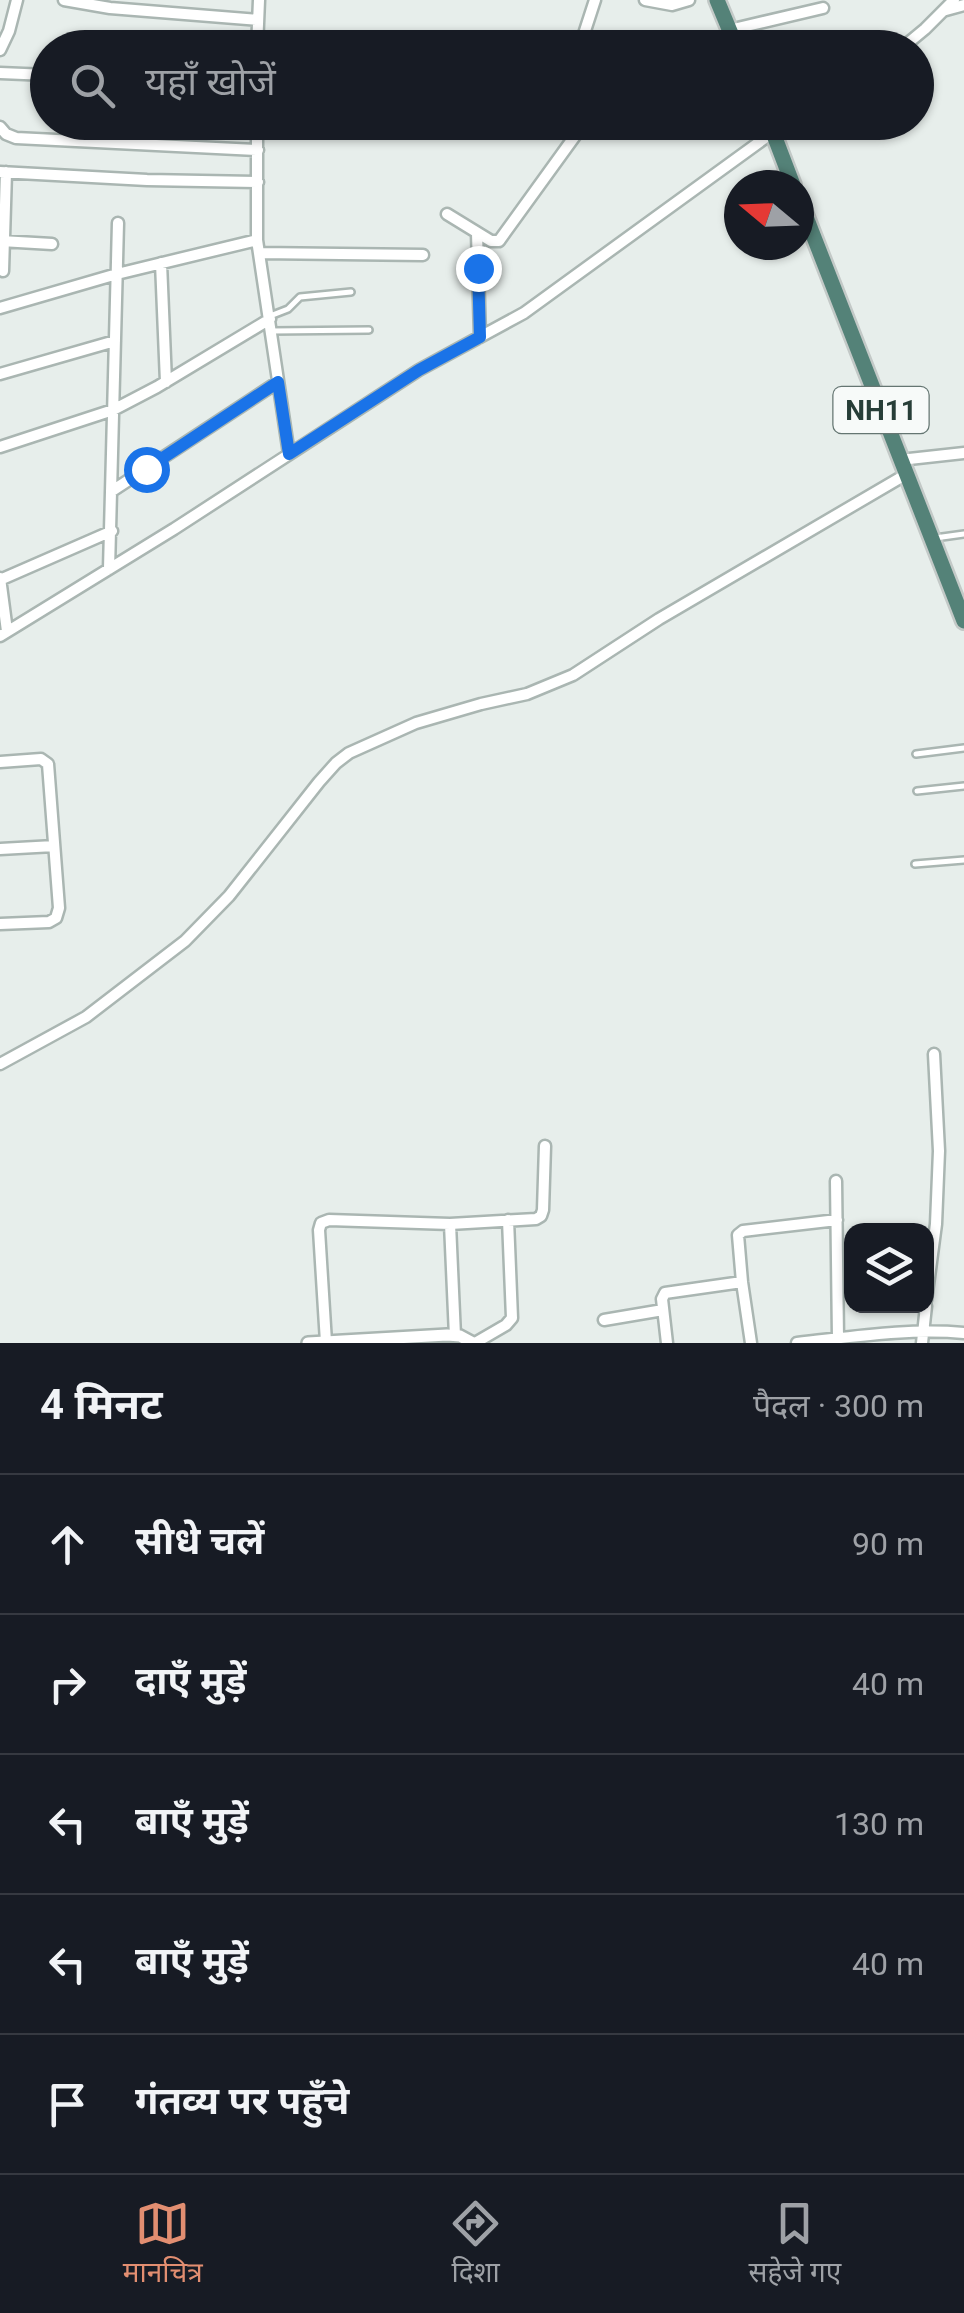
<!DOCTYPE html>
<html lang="hi">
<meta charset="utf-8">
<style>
:root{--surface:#171b24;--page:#242831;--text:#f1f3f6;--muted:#9ea1a6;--line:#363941;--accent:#e28e71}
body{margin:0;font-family:Roboto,"Noto Sans Devanagari",sans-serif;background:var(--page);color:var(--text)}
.controls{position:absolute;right:30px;bottom:30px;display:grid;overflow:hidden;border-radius:20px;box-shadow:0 2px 8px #0004}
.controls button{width:90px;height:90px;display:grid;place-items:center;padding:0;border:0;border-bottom:2px solid var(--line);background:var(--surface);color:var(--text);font:50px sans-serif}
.compass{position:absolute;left:724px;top:170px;width:90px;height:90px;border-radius:50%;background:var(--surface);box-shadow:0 2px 8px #0004;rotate:289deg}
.stop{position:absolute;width:30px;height:30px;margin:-22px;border:8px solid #1a73e8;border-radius:50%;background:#fff}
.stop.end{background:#1a73e8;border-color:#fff;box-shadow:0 2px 10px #0008}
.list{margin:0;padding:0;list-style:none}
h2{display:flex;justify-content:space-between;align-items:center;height:130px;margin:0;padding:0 40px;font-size:42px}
h2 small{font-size:32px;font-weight:400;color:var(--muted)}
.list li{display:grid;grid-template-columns:65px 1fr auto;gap:30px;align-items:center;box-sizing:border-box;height:140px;padding:0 40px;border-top:2px solid var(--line)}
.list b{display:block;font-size:38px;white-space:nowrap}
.list em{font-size:32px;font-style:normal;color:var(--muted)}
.icon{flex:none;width:55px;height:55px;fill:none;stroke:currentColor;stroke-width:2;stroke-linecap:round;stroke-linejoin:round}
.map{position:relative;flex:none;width:964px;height:1343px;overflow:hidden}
.search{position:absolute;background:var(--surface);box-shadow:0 2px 8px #0004;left:30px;right:30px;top:30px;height:110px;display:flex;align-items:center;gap:25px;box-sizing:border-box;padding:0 35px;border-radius:55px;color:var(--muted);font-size:38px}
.sheet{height:830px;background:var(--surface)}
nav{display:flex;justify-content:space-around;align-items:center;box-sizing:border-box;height:140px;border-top:2px solid var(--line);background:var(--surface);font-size:28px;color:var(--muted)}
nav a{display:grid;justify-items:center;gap:5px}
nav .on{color:var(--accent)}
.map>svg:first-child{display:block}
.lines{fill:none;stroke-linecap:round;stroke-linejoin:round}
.service-casing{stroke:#aab6b2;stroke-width:10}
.minor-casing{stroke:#aab6b2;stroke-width:15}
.tertiary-casing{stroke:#aab6b2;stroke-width:16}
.trunk-casing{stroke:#c3c9c7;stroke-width:20}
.service{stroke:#fff;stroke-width:5}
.minor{stroke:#fff;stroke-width:10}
.tertiary{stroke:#fff;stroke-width:11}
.trunk{stroke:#548278;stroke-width:15}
.route{stroke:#1a73e8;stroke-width:12}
.labels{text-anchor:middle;stroke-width:8;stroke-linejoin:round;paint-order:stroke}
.shield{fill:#f7faf9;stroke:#657672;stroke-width:2.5}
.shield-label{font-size:28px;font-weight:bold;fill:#273e38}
</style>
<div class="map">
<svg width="964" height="1343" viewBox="0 0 964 1343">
<rect width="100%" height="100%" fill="#e7eeeb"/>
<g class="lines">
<defs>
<path id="service" d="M270,316L288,309L300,297L351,292
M272,331L369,330
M935,538L964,534
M916,754L964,748
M917,791L964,786
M915,864L964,860"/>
<path id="minor" d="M64,0L110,8L258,20
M645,0L672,5L689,0
M946,10L964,5
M729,30L823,8
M257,48L259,0
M588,48L582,43V40L595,0
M902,48L925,29L954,0
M0,50L9,31L17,0
M0,73L48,75
M257,122V240L289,454
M0,127L6,134L16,138L258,150
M0,172L147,180L258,182
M447,214L491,241H499L585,122
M477,233L480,337
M1,241L52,244
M259,253L423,255
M161,263L166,382
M3,271L6,172
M0,308L117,274L257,240
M0,374L115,341
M0,447L113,410L157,387L270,319
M900,460L964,453
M112,491L278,382
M109,569L118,223
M0,578L7,631
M0,580L112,531
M0,636L174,529L419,370L524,313L787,122
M0,762L41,759L48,764L59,908L56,918L49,922L0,924
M0,849L54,846
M0,1064L86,1017L185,941L229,896L319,782L336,763L349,753L416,723L481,704L527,694L573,675L659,619L905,475
M836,1181L838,1338
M450,1224L455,1336
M926,1300L936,1224L939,1151L934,1054
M604,1320L663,1310
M326,1342L319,1230L321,1223L329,1220L450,1224L536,1219L541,1216L543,1210L545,1146
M475,1343L506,1325L512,1318L508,1220
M667,1343L662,1299L665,1293L742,1282
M751,1343L742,1282L738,1235L743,1231L837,1220
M797,1343C853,1337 908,1328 964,1333
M922,1343L926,1306"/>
<path id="tertiary" d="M308,1343L447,1335L460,1336L473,1343"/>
<path id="trunk" d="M717,0L737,48
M769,122L793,185
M799,199L964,621"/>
</defs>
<!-- service casing -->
<use href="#service" class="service-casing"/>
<!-- minor casing -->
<use href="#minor" class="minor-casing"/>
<!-- tertiary casing -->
<use href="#tertiary" class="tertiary-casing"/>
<!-- trunk casing -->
<use href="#trunk" class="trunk-casing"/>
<!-- service -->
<use href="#service" class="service"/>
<!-- minor -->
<use href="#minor" class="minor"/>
<!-- tertiary -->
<use href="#tertiary" class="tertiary"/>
<!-- trunk -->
<use href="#trunk" class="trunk"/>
</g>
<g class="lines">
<!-- route -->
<path class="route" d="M146,469L278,382L289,454L419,370L480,337L478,268"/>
</g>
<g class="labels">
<!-- shield labels -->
<rect class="shield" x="833.5" y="387" width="95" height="46" rx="8"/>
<g class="shield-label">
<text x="881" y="420">NH11</text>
</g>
</g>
</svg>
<div class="controls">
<button><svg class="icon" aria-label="layers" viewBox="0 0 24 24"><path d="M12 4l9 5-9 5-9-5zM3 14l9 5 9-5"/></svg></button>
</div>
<svg class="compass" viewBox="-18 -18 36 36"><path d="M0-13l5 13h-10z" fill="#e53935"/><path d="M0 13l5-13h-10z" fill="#9ea1a6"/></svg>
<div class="stop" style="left:146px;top:469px"></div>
<div class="stop end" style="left:478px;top:268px"></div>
<div class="search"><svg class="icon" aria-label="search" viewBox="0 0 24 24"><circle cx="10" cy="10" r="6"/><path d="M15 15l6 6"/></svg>यहाँ खोजें</div>
</div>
<section class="sheet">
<h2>4 मिनट<small>पैदल · 300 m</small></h2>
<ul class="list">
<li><svg class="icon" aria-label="ahead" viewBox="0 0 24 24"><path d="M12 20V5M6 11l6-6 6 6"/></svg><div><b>सीधे चलें</b></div><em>90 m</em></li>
<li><svg class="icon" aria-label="right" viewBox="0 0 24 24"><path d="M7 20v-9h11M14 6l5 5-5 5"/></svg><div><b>दाएँ मुड़ें</b></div><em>40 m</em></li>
<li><svg class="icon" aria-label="left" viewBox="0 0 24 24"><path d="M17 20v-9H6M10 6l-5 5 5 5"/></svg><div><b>बाएँ मुड़ें</b></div><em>130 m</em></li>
<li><svg class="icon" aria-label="left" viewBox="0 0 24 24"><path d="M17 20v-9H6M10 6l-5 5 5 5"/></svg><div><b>बाएँ मुड़ें</b></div><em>40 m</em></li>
<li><svg class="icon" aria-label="arrive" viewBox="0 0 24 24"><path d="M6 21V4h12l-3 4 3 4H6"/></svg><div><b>गंतव्य पर पहुँचे</b></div></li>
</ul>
</section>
<nav>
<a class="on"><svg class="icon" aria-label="map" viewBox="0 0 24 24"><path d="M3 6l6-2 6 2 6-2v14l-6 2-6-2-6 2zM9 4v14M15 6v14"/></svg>मानचित्र</a>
<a><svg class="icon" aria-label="directions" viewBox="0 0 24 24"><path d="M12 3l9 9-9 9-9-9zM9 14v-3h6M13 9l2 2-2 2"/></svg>दिशा</a>
<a><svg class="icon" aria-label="saved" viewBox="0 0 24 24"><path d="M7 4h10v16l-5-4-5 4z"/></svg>सहेजे गए</a>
</nav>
